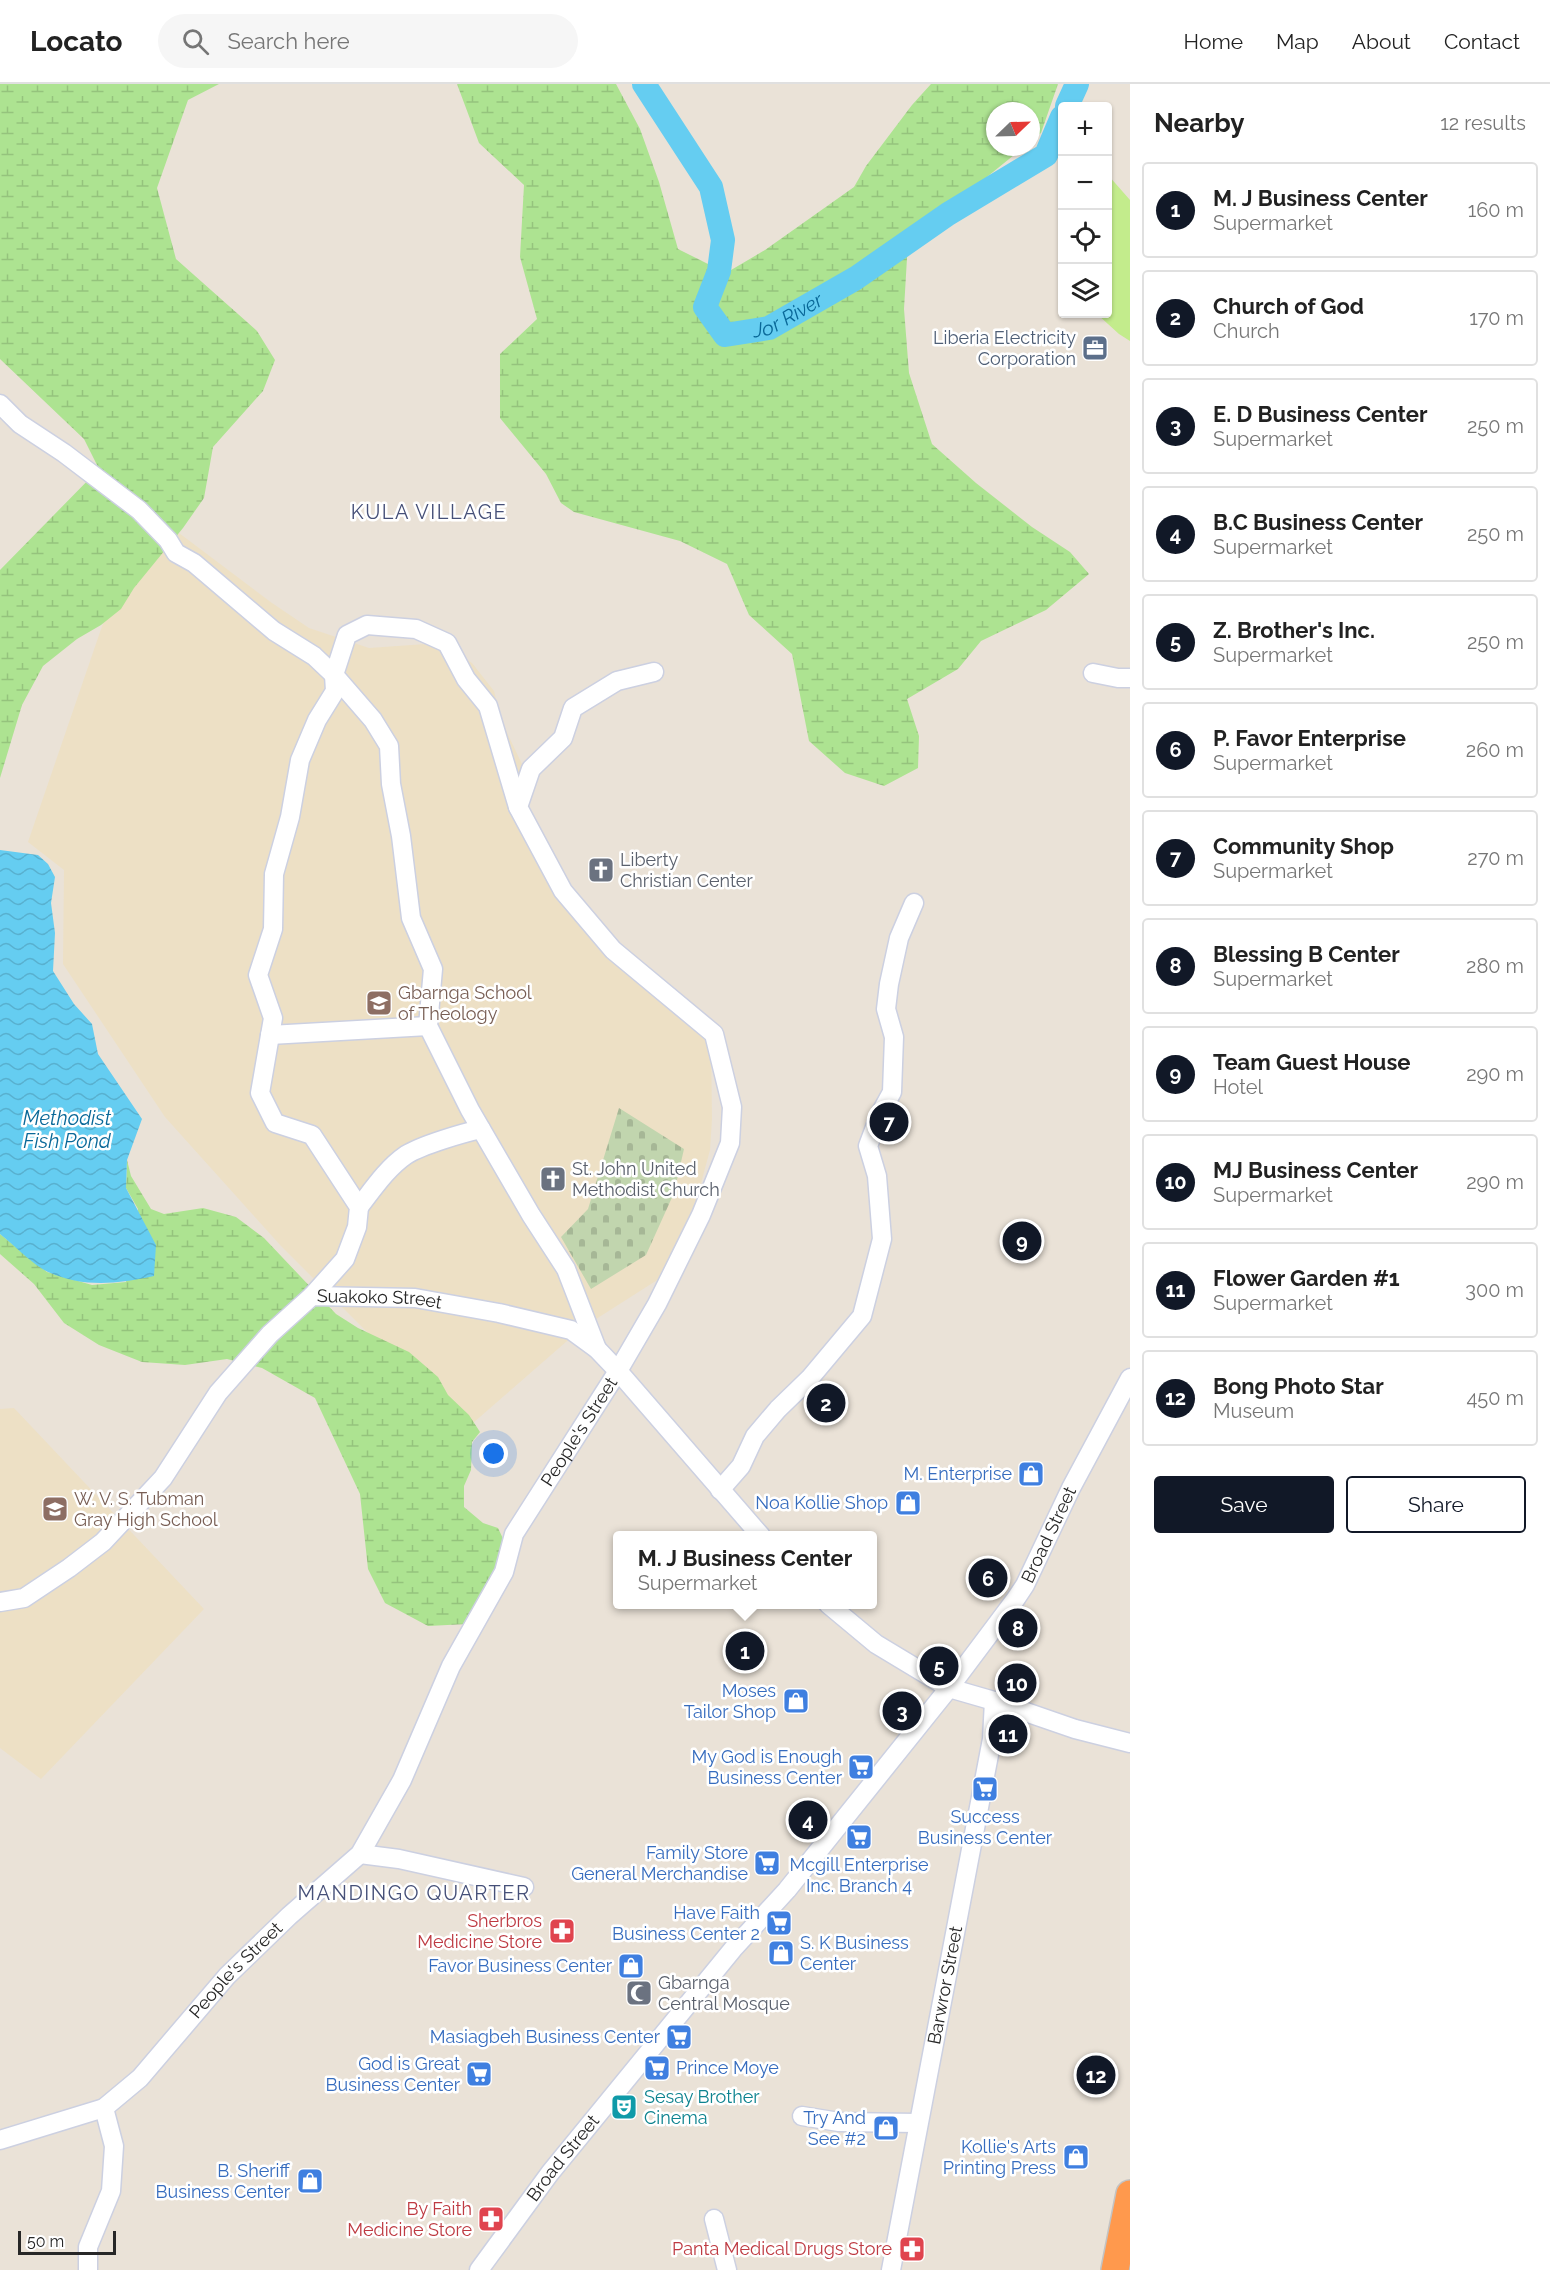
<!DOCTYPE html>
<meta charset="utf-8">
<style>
:root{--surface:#fff;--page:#f6f6f6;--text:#222;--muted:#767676;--line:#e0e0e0;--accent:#111827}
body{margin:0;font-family:Raleway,sans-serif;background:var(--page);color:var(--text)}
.controls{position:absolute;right:18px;top:18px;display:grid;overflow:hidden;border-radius:6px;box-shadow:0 2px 4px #0004}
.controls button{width:54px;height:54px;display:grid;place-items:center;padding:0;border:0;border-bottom:2px solid var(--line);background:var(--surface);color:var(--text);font:30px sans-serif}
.compass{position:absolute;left:986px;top:18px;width:54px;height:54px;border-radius:50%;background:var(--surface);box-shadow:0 2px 4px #0004;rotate:67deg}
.scale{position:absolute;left:18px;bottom:15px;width:98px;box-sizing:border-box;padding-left:6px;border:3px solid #272727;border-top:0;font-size:16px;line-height:21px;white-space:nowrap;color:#272727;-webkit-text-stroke:4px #fff;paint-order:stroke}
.you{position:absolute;left:494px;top:1370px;width:21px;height:21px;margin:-15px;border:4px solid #fff;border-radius:50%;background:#1a73e8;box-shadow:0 0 0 9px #1a73e833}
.badge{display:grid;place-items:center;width:39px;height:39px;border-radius:50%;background:var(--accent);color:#fff;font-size:20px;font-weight:700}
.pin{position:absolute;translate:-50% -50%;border:3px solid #fff;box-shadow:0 2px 6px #0006}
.popup{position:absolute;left:613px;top:1447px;width:264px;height:78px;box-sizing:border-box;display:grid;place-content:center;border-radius:6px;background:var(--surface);filter:drop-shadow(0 2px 4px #0005);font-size:20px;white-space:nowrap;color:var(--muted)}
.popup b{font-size:22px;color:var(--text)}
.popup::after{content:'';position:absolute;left:50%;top:100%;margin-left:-12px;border:12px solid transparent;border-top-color:var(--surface)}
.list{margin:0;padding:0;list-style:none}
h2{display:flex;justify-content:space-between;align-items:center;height:78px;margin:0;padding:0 24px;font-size:26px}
h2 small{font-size:20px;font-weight:400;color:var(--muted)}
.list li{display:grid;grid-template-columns:39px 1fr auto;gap:18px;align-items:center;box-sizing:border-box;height:96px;margin:0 12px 12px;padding:0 12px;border:2px solid var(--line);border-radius:6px}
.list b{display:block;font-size:22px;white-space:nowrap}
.list p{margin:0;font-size:20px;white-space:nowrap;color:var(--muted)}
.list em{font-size:20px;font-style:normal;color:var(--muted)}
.actions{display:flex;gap:12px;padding:18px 24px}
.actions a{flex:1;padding:14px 0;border:2px solid var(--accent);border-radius:6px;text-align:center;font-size:21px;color:var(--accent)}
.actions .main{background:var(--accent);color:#fff}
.icon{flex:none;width:33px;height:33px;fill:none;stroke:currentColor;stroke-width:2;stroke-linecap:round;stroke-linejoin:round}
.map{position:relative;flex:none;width:1130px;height:2186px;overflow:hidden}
header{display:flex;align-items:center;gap:36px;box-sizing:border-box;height:84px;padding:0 30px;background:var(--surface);border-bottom:2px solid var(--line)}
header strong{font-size:28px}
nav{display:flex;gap:33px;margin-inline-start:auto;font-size:21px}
.search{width:420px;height:54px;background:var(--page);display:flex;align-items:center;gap:15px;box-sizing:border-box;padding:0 21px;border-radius:33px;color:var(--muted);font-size:22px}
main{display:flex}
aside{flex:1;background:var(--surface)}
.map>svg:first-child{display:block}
.education{fill:#ede0c5}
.wetland{fill:url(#wetland-marsh)}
.cemetery{fill:url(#cemetery-stones)}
.pitch{fill:#c3ec8c}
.water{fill:url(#water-waves)}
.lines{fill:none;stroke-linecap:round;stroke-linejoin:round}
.river{stroke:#65cdf1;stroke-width:24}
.minor-casing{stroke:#ccd0e1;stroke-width:21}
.highway-casing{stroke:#c3c3c3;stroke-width:30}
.minor{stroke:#fff;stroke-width:18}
.highway{stroke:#ff994d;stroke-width:27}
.labels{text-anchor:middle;stroke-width:5;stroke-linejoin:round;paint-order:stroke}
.service-label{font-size:18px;fill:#4e5e75;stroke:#fff;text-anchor:end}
.worship-label{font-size:18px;fill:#5b616d;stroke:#fff;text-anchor:start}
.education-label{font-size:18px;fill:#785e54;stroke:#fff;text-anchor:start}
.street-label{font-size:18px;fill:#272727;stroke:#fff}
.shop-label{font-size:18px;fill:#366cbe;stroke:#fff;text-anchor:end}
.health-label{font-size:18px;fill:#be3a42;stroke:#fff;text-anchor:end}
.culture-label{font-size:18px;fill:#0d838f;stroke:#fff;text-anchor:start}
.water-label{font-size:20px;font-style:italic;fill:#096898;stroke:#fff}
.neighbourhood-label{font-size:20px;letter-spacing:1.5px;fill:#465078;stroke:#fff}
</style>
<header>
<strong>Locato</strong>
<div class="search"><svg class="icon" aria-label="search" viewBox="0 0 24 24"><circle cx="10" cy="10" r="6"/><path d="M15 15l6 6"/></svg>Search here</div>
<nav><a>Home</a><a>Map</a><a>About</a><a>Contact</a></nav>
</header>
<main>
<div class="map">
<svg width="1130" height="2186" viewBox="0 0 1130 2186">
<defs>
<pattern id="wetland-marsh" width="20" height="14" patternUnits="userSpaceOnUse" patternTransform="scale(1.5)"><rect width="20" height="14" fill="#ade391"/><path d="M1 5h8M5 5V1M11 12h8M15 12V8" fill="none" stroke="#95c37d"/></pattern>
<pattern id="cemetery-stones" width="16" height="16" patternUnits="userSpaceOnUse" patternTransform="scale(1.5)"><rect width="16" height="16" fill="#c1d5ae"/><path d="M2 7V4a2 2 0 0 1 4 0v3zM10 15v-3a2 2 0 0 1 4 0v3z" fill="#a6b796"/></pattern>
<pattern id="water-waves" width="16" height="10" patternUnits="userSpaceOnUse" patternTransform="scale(1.5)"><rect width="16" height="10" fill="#65cdf1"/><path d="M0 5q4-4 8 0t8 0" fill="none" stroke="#58b0cf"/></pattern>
</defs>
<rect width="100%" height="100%" fill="#eae2d7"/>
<!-- education -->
<path class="education" d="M179,449L272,519L309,544L369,564L440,559L472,579L494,607L502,638L530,697L520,739L537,771L711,958L712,1035L710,1066L691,1136L662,1193L582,1244L465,1346L281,1162L165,1033L63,880L64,786L28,758L111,516Z
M14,1324L204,1525L41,1695L0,1664V1325Z"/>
<!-- wetland -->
<path class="wetland" d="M0,0H219L188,16L157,104L176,175L257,247L275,276L263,307L213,363L204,414L183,444L134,504L121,525L101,541L77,555L43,582L22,621L0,694V486L99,385L84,355L0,275Z
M457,0H616L640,45L659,98L678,165L726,189L765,166L854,103L866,82L912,21L931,0H1058L1041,49L1031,57V27H995V63H1024L908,157L904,225L909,289L932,360L976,399L1032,443L1070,468L1089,490L1046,526L981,557L958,585L907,615L919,652L918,684L884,702L845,689L809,657L792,570L749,531L727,480L680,457L574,428L561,419L546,390L500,334V270L537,235L520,173L524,101L479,59Z
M127,1076L131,1092L151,1125L164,1130L203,1124L236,1133L264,1154L336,1230L358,1244L409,1268L438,1293L448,1311L469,1331L480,1348L472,1358L471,1386L464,1402V1423L483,1439L498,1444L506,1461L502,1488L467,1540L428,1542L385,1519L368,1485L360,1410L315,1314L262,1284L227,1275L185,1281L142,1278L99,1261L64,1239L34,1200L0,1170V1150L47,1188L92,1201L126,1198L138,1125L126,1104Z"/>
<!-- cemetery -->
<path class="cemetery" d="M619,1024L684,1065L674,1109L646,1171L591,1205L561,1153L588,1125Z"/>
<!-- pitch -->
<path class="pitch" d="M1108,91L1130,116V257L1119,250L1097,230H1108Z"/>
<!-- water -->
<path class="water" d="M0,766L38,771L48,780L55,793L51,819L55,849L53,887L74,920L92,940L98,970L142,1035L127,1076L126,1104L156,1161L154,1192C117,1200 84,1204 48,1188C33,1181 14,1161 0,1150Z"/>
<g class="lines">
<!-- river -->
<g class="river">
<path id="s1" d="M644,0L711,103L723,156L719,187L705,223L725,251L769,244L856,194L948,130L1046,71L1062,33"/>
<path d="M1067,22L1077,0"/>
</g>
<defs>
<g id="minor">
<path d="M0,320L20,340L64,369L139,426L168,456L176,469L194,479L274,547L314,572L334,591L373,636L389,662L391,700L401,752L411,834L433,885L428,942L470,1026L531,1131L566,1185L597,1265"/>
<path d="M1093,589L1118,594H1130"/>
<path d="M270,951L428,942"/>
<path d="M359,1123C373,1105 387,1084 406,1071C422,1061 463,1049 481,1045"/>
<path d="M312,1212L345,1175L357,1143L359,1123L312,1051L275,1039L260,1009L273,934L258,891L273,845L274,790L290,733L300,676L317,636L335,607L334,591L347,551L367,541L416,545L447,559L466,595L488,622L518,723"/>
<path d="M720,1406L741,1382L755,1352L778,1325L810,1294L862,1232L882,1155L877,1092L868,1062L880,1030L892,1008L894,953L886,925L889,900L899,854L914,819"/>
<path id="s2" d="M0,1518L24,1514L69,1484L103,1458L163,1394L218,1309L270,1250L312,1212L415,1214L499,1229L571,1246L597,1265L618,1287L761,1452"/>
<path d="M828,1520L876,1560L949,1604L994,1617L1075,1645L1130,1659"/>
<path d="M360,1770L399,1775L524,1803"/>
<path d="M802,2032L839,2038L918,2039"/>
<path id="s3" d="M0,2056L104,2024L140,1994L227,1892L289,1832L360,1770L402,1696L451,1582L504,1488L514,1450L618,1287L657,1220L701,1131L730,1059L732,1023L714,950L613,866L563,807L518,723L531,685L563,654L573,624L617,597L654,588"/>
<path d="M714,2135L727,2186"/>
<path d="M88,2186V2163L111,2107L114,2062L104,2024"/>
<path id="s4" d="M479,2186L550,2089L733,1865L787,1806L949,1604L1015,1516L1025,1501L1071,1404L1130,1294"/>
<path id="s5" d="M891,2186L992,1655L994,1617"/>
</g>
<path id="highway" d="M1115,2186L1130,2110"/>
</defs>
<!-- minor casing -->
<use href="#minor" class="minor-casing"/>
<!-- highway casing -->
<use href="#highway" class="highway-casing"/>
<!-- minor -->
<use href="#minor" class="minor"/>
<!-- highway -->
<use href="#highway" class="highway"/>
</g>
<!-- icons -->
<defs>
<symbol id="office-square" viewBox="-11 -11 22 22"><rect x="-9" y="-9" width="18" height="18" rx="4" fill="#5c6f8a" stroke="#fff"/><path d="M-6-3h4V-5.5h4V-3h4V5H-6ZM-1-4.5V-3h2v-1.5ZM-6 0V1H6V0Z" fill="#fff"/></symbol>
<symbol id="church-square" viewBox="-11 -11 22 22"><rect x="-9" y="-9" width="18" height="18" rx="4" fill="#6b7280" stroke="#fff"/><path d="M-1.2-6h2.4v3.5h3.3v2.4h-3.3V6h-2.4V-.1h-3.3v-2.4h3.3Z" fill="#fff"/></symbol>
<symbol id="university-square" viewBox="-11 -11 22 22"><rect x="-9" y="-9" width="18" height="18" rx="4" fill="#8d6e63" stroke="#fff"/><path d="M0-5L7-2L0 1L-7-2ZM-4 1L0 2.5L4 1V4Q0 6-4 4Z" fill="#fff"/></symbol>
<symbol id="shop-square" viewBox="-11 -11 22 22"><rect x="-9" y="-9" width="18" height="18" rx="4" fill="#3f7fe0" stroke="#fff"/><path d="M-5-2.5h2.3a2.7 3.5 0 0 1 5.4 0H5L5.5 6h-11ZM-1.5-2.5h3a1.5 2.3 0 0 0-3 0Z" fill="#fff"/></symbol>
<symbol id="school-square" viewBox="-11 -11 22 22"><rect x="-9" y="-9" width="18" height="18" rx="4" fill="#8d6e63" stroke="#fff"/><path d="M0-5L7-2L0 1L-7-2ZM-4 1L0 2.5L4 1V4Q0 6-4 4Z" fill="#fff"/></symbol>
<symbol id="supermarket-square" viewBox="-11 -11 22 22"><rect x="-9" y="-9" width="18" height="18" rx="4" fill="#3f7fe0" stroke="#fff"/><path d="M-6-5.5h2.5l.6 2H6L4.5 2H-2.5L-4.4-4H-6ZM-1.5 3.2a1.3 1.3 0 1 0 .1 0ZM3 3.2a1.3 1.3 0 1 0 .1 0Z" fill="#fff"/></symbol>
<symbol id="pharmacy-square" viewBox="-11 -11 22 22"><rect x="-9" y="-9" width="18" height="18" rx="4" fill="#e0444e" stroke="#fff"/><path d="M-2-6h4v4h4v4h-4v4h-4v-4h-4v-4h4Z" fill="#fff"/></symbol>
<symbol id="mosque-square" viewBox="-11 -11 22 22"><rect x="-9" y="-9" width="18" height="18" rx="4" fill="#6b7280" stroke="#fff"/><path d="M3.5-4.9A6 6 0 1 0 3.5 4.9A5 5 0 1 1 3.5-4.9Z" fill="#fff"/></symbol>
<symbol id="theatre-square" viewBox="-11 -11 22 22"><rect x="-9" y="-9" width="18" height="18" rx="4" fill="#0f9aa8" stroke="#fff"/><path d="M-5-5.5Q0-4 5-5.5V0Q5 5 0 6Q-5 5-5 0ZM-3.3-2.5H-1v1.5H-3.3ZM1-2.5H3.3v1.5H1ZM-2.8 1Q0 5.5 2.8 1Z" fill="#fff"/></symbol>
</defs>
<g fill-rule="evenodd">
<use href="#office-square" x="1080" y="249" width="30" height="30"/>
<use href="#church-square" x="586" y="771" width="30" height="30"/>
<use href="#university-square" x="364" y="904" width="30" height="30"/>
<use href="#church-square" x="538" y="1080" width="30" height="30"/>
<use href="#shop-square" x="1016" y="1375" width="30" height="30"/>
<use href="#shop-square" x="893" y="1404" width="30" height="30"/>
<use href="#school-square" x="40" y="1410" width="30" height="30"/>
<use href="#shop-square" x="781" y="1602" width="30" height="30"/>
<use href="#supermarket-square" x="846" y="1668" width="30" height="30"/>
<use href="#supermarket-square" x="970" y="1690" width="30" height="30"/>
<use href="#supermarket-square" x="844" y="1738" width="30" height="30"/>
<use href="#supermarket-square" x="752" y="1764" width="30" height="30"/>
<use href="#supermarket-square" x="764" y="1824" width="30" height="30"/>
<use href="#pharmacy-square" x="547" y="1832" width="30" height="30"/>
<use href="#shop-square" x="766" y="1854" width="30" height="30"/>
<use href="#shop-square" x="616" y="1867" width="30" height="30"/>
<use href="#mosque-square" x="624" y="1894" width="30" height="30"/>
<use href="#supermarket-square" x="664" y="1938" width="30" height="30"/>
<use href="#supermarket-square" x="642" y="1969" width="30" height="30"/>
<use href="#supermarket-square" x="464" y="1975" width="30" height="30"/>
<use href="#theatre-square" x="609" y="2008" width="30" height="30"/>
<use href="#shop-square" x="871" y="2029" width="30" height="30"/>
<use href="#shop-square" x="1061" y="2058" width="30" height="30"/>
<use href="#shop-square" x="295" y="2082" width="30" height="30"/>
<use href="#pharmacy-square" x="476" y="2120" width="30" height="30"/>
<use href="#pharmacy-square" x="897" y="2150" width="30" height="30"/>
</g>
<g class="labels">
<!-- service labels -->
<g class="service-label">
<text x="1076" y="260">Liberia Electricity<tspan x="1076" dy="21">Corporation</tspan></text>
</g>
<!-- worship labels -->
<g class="worship-label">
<text x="620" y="782">Liberty<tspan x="620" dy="21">Christian Center</tspan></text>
<text x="572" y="1091">St. John United<tspan x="572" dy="21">Methodist Church</tspan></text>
<text x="658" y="1905">Gbarnga<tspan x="658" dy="21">Central Mosque</tspan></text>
</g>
<!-- education labels -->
<g class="education-label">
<text x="398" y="915">Gbarnga School<tspan x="398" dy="21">of Theology</tspan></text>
<text x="74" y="1421">W. V. S. Tubman<tspan x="74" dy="21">Gray High School</tspan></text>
</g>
<!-- street labels -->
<g class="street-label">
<text dy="6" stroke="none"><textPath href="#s2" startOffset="513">Suakoko Street</textPath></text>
<text dy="6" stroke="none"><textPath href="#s3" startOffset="948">People's Street</textPath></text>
<text dy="6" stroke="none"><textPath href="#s4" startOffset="932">Broad Street</textPath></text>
<text dy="6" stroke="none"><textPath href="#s3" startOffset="300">People's Street</textPath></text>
<text dy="6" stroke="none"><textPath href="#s5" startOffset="290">Barwror Street</textPath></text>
<text dy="6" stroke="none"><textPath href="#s4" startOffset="140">Broad Street</textPath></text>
</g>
<!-- shop labels -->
<g class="shop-label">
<text x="1012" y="1396">M. Enterprise</text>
<text x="888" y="1425">Noa Kollie Shop</text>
<text x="776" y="1613">Moses<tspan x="776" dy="21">Tailor Shop</tspan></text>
<text x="842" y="1679">My God is Enough<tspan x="842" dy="21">Business Center</tspan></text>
<text x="985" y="1739" text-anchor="middle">Success<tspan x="985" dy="21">Business Center</tspan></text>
<text x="748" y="1775">Family Store<tspan x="748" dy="21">General Merchandise</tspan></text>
<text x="859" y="1787" text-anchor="middle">Mcgill Enterprise<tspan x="859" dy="21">Inc. Branch 4</tspan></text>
<text x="760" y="1835">Have Faith<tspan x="760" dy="21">Business Center 2</tspan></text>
<text x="800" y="1865" text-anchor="start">S. K Business<tspan x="800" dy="21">Center</tspan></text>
<text x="612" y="1888">Favor Business Center</text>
<text x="660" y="1959">Masiagbeh Business Center</text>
<text x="460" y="1986">God is Great<tspan x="460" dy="21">Business Center</tspan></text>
<text x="676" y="1990" text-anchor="start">Prince Moye</text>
<text x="866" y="2040">Try And<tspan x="866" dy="21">See #2</tspan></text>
<text x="1056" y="2069">Kollie's Arts<tspan x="1056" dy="21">Printing Press</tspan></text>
<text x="290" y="2093">B. Sheriff<tspan x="290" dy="21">Business Center</tspan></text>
</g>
<!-- health labels -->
<g class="health-label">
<text x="542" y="1843">Sherbros<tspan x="542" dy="21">Medicine Store</tspan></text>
<text x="472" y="2131">By Faith<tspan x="472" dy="21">Medicine Store</tspan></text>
<text x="892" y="2171">Panta Medical Drugs Store</text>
</g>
<!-- culture labels -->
<g class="culture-label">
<text x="644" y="2019">Sesay Brother<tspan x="644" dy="21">Cinema</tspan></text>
</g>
<!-- water labels -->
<g class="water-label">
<text dy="7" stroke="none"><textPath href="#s1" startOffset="348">Jor River</textPath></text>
<text x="67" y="1041">Methodist<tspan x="67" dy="23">Fish Pond</tspan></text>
</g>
<!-- neighbourhood labels -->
<g class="neighbourhood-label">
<text x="429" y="435">KULA VILLAGE</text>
<text x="414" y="1816">MANDINGO QUARTER</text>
</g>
</g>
</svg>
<div class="controls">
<button>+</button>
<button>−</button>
<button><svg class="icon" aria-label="locate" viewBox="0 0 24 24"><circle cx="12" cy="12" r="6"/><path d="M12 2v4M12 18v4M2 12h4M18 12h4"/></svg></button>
<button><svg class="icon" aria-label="layers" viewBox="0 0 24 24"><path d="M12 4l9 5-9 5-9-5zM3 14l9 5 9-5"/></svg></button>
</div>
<svg class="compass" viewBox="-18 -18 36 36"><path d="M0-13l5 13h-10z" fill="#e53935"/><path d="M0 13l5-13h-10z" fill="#767676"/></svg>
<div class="scale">50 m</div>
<div class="you"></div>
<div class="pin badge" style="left:745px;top:1567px">1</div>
<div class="popup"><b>M. J Business Center</b>Supermarket</div>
<div class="pin badge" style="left:826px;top:1319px">2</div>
<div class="pin badge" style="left:902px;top:1627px">3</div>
<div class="pin badge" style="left:808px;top:1736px">4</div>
<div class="pin badge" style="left:939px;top:1582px">5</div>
<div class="pin badge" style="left:988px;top:1494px">6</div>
<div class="pin badge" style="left:889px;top:1038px">7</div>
<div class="pin badge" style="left:1018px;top:1544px">8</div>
<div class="pin badge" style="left:1022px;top:1157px">9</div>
<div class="pin badge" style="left:1017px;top:1599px">10</div>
<div class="pin badge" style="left:1008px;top:1650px">11</div>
<div class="pin badge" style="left:1096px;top:1991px">12</div>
</div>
<aside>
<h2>Nearby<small>12 results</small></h2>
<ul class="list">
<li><span class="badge">1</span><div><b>M. J Business Center</b><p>Supermarket</p></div><em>160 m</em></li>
<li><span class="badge">2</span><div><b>Church of God</b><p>Church</p></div><em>170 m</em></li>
<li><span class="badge">3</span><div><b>E. D Business Center</b><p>Supermarket</p></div><em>250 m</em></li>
<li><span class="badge">4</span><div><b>B.C Business Center</b><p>Supermarket</p></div><em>250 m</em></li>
<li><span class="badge">5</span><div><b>Z. Brother's Inc.</b><p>Supermarket</p></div><em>250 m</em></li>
<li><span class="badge">6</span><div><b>P. Favor Enterprise</b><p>Supermarket</p></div><em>260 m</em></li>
<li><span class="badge">7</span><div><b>Community Shop</b><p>Supermarket</p></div><em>270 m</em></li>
<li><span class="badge">8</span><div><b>Blessing B Center</b><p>Supermarket</p></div><em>280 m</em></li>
<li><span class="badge">9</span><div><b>Team Guest House</b><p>Hotel</p></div><em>290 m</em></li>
<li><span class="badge">10</span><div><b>MJ Business Center</b><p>Supermarket</p></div><em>290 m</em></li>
<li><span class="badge">11</span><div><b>Flower Garden #1</b><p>Supermarket</p></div><em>300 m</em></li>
<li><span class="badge">12</span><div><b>Bong Photo Star</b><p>Museum</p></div><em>450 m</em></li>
</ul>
<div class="actions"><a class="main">Save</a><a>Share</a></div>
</aside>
</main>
